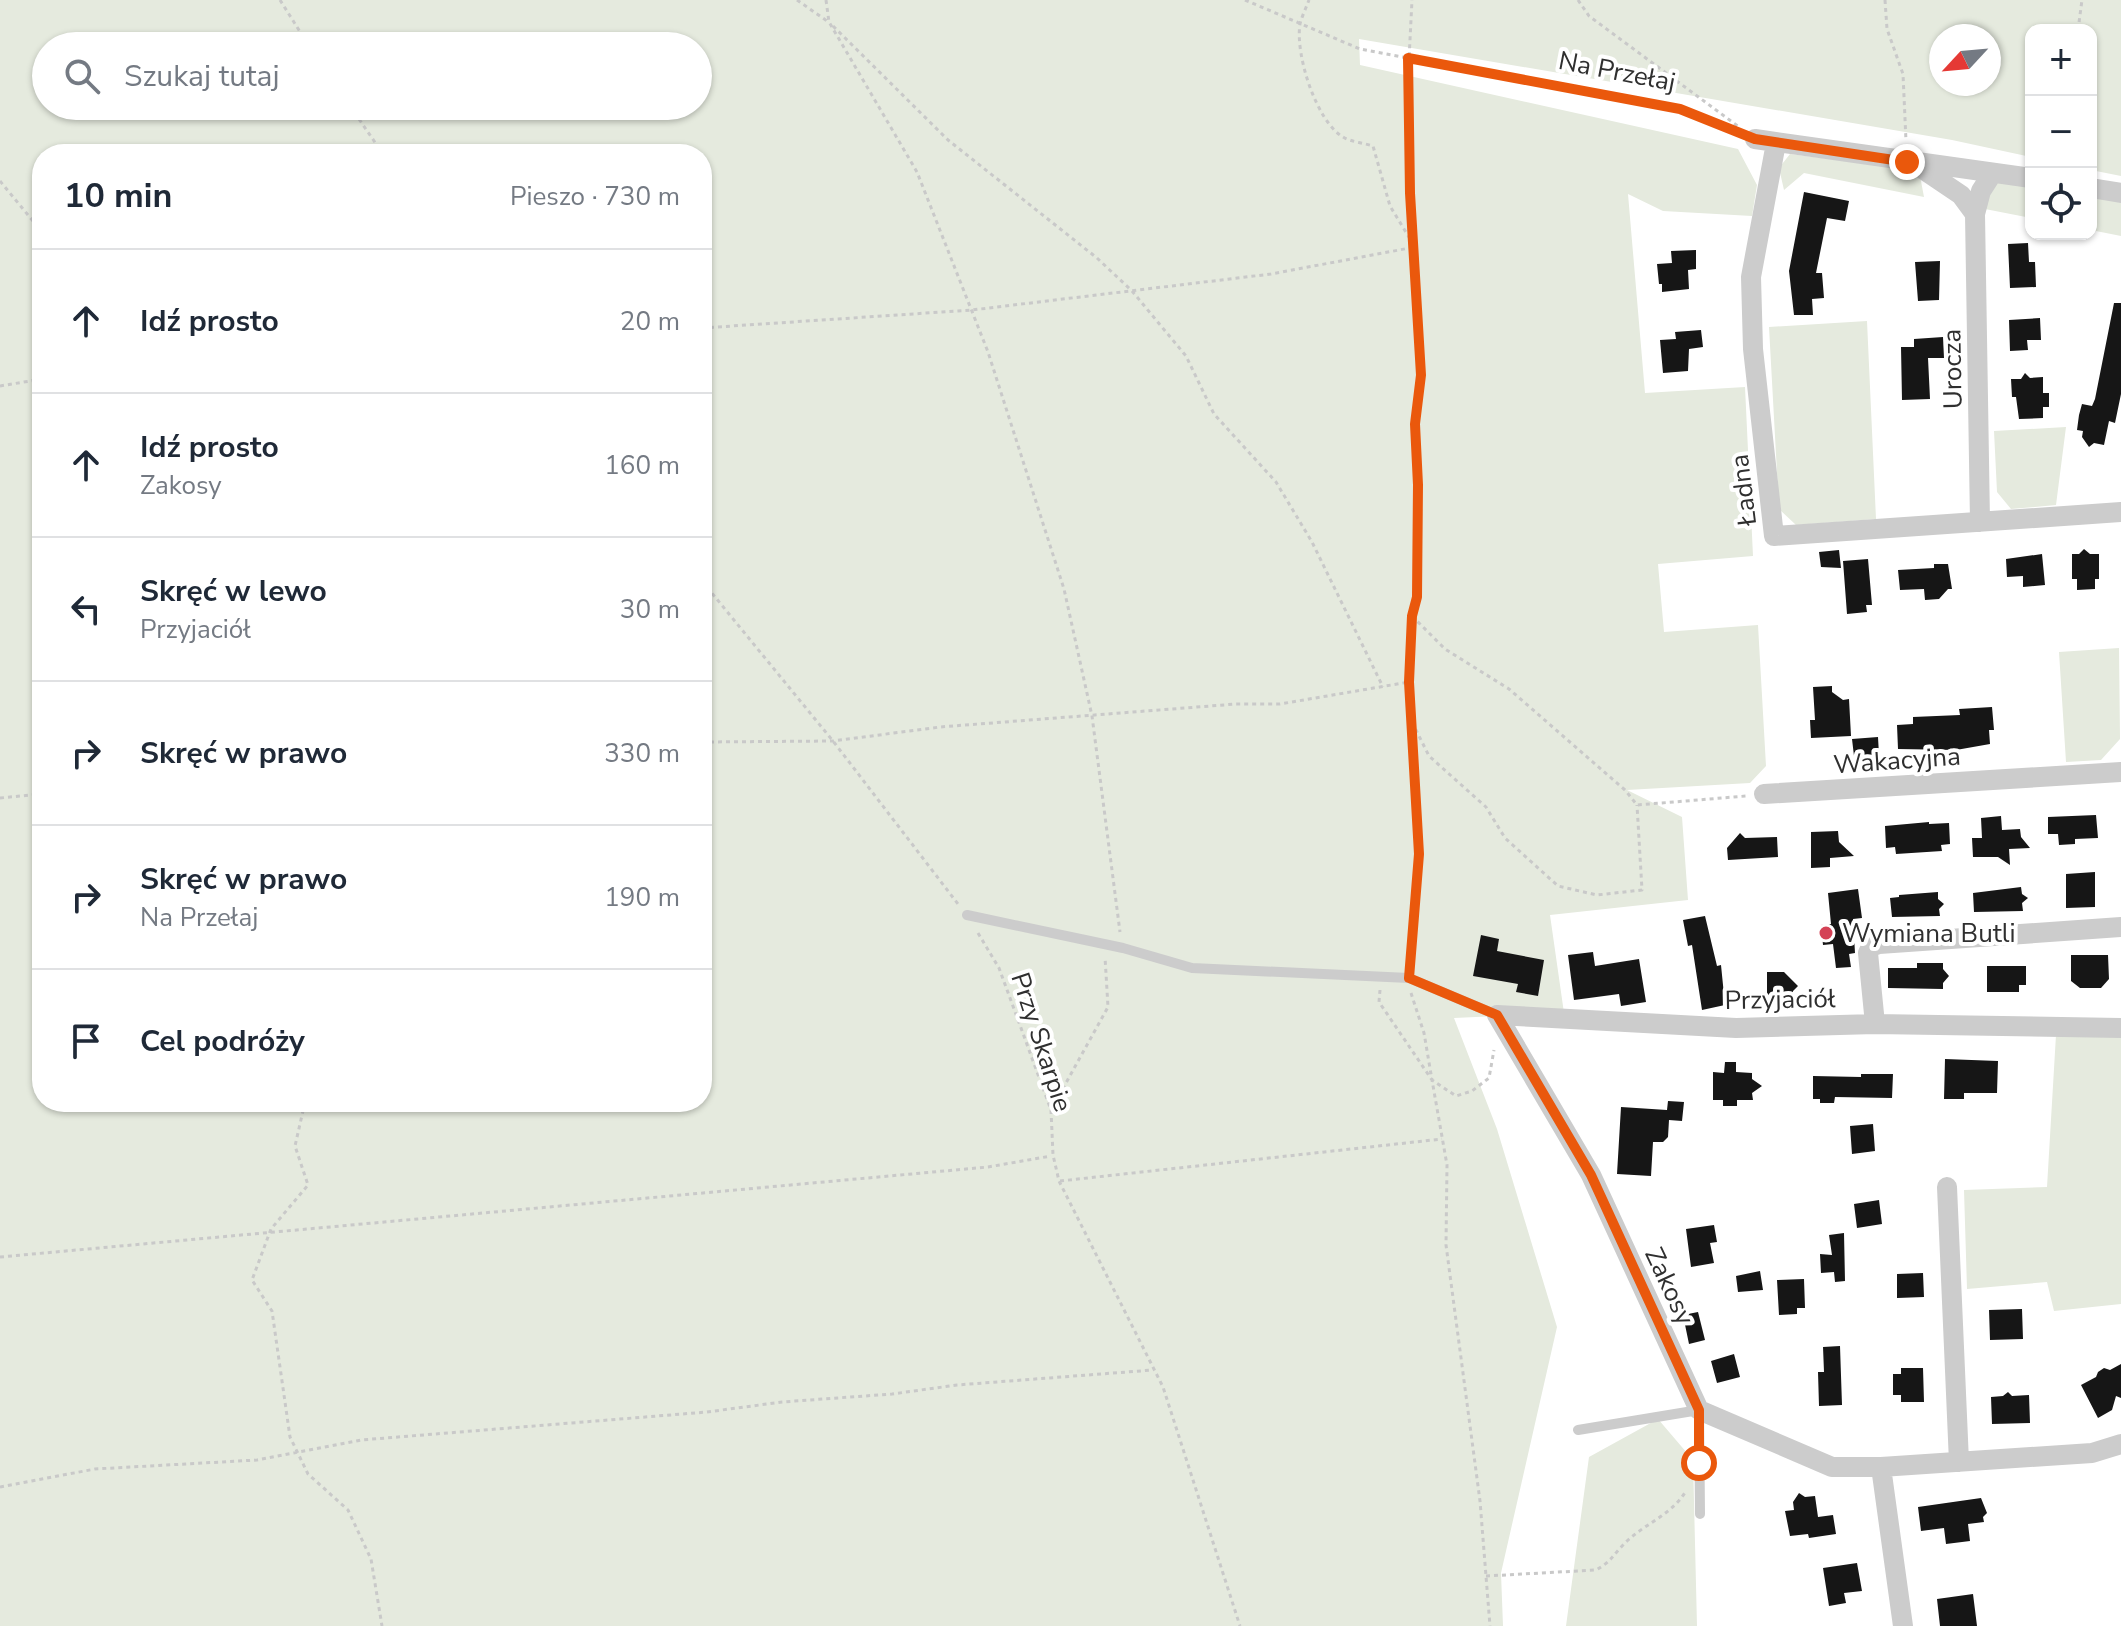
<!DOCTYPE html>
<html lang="pl">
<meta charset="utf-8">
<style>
:root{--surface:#fff;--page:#f6f6f7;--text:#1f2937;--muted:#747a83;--line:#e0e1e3}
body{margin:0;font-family:"Nunito Sans",sans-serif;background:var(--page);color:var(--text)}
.controls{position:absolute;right:24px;top:24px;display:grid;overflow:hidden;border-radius:16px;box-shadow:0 2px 6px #0004}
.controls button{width:72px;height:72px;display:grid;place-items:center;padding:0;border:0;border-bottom:2px solid var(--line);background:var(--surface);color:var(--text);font:40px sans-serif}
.compass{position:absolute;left:1929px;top:24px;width:72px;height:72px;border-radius:50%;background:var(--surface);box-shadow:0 2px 6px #0004;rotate:244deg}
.stop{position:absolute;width:24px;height:24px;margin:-18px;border:6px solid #ea580c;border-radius:50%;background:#fff}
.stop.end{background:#ea580c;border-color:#fff;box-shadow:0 2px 8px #0008}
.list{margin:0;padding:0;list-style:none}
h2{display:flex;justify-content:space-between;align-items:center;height:104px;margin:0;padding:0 32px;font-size:34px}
h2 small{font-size:26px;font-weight:400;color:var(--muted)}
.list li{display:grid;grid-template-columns:52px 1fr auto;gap:24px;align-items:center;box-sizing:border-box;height:144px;padding:0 32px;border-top:2px solid var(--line)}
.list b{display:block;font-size:30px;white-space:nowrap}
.list p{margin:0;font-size:26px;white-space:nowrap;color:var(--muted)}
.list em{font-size:26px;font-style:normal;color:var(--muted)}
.icon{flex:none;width:44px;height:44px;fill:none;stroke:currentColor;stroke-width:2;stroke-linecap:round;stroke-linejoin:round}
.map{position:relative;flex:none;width:2121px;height:1626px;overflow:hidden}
.search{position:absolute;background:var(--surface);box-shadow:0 2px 6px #0004;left:32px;top:32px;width:680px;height:88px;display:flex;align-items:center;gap:20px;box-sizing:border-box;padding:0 28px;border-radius:44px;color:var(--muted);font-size:30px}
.panel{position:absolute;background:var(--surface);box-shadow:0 2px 6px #0004;left:32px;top:144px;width:680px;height:968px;border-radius:32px}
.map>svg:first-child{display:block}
.green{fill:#e5eade;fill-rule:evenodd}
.building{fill:#161616}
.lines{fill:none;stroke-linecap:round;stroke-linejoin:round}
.path{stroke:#c9c9c9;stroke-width:3;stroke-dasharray:4 4;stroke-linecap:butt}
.lane{stroke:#ccc;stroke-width:10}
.street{stroke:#ccc;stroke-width:20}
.route{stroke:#ea580c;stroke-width:10}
.poi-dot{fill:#d44256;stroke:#fff;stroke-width:3}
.labels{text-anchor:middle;stroke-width:8;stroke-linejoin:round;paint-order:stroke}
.street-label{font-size:26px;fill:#2f2f2f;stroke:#fff}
.poi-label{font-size:26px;fill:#2f2f2f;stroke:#fff;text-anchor:start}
</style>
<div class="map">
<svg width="2121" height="1626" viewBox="0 0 2121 1626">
<rect width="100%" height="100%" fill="#fff"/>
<!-- green -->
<path class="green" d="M0,0H2121V176L2091,170V30H2031V157L1952,140L1359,39L1360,65L1738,149L1757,185L1752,216L1663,211L1628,194L1645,393L1745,387L1753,556L1658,564L1664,632L1758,625L1766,766L1750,783L1627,790L1682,817L1688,900L1550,915L1564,1013L1454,1018L1497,1129L1557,1327L1501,1573L1503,1626H0ZM1941,36H1989V84H1941ZM46,46H698V106H46ZM42,154H702V1102H42Z
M1790,154L1908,169L1920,176L1924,197L1804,173L1784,190L1779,168Z
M2002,180L2031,186V218L1985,209L1992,184Z
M2091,197L2121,202V236L2091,230Z
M1867,321L1876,519L1796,525L1779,509L1769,327Z
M2066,427L2056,505L2011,509L1997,492L1994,431Z
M2119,648L2120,739L2101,760L2066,762L2059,652Z
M2056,1035L2121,1036V1304L2054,1311L2047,1282L1967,1289L1964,1190L2047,1187Z
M1658,1419L1693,1460L1697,1626H1566L1589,1457Z"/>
<!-- building -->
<path class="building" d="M1804,192L1849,201L1845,221L1827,218L1816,273H1822L1824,298L1812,299L1813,315H1794L1789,271Z
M2028,243L2029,262H2035L2036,287L2010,288L2008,244Z
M1696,250V269L1688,270L1689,289L1662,292V284H1659L1657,264L1672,263L1671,251Z
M1940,261L1939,300L1918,301L1915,262Z
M2114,303H2121V394L2115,423L2109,421L2104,445L2094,443L2089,447L2082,437L2083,431L2077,430L2079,415L2082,404L2092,406L2095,399Z
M2040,318L2041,340H2027L2028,350L2010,351L2009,320Z
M1701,330L1703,347L1689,349L1688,371L1663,373L1660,340L1676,339L1675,332Z
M1943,337L1944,358H1928L1930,399L1902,400L1901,347H1914V339Z
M2025,373L2030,378L2043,377V393H2049V407H2043V418L2019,419L2016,397H2012L2011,379H2021Z
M2084,549L2090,554H2099V579H2095V589L2077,590V579H2072V554H2079Z
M1839,550L1841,568L1821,567L1819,552Z
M2042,554L2045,585L2023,587V576L2007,577L2006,559Z
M1868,559L1872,605H1866L1867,612L1847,614L1843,561Z
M1934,564H1948L1952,589H1948L1939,599L1925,600L1924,589L1900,590L1898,570L1934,568Z
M1832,686V692L1843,700L1849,699L1851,736L1811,738L1810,720H1815L1813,687Z
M1992,707L1994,730H1989L1990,744L1956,750L1898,749L1897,725L1913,724V717L1960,715L1959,709Z
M1878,737L1879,755L1854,756L1852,739Z
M2096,815L2098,838L2075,839V844L2059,845L2058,834H2048V817Z
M2001,816L2002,830L2020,829L2021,837L2030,848L2009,849L2010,865L1998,857H1973L1972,838H1982L1981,818Z
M1929,822V824L1949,823L1950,844L1941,845L1942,851L1896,854L1895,847L1886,848L1885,826Z
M1838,831L1839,842L1854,856L1830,858V867L1811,868V832Z
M1740,833L1745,838L1777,837L1778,857L1728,860L1727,848Z
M2095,872V907L2066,908V874Z
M2021,887L2022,894L2028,898L2022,903L2023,911L1974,912L1973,893Z
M1858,889L1862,918L1853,919L1855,953L1849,954L1851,967L1836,968L1833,944L1823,945L1821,925L1831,924L1828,893Z
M1938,892V899L1944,904L1939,909L1940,916L1892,917L1890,898L1899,897V895Z
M1705,916L1717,966L1721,965L1725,1005L1702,1010L1692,945L1688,946L1683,920Z
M1481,935L1499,939L1497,951L1544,960L1538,996L1516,992L1518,984L1473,976Z
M1593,952L1595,966L1639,959L1646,1002L1621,1006L1619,994L1574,1000L1568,955Z
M2071,955H2108L2109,979L2101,988H2080L2071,981Z
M1917,963H1943V969L1949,976L1943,983V989L1888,988V968H1917Z
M1987,966H2026V985H2019V992H1987Z
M1767,972H1784L1798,986L1793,991V1001L1767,1002Z
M1945,1059L1998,1061L1997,1093H1964V1099H1944Z
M1725,1062H1736V1072L1752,1073V1079L1762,1086L1752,1093L1753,1100H1737V1106H1723V1100H1713V1072L1724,1073Z
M1861,1074H1893L1892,1098L1835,1097L1834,1103H1820V1099H1813V1076L1861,1077Z
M1668,1101L1684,1102L1682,1121L1669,1120L1668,1137L1663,1142H1653L1651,1176L1617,1174L1621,1107L1667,1110Z
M1873,1124L1875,1151L1852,1154L1850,1126Z
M1879,1200L1882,1224L1857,1228L1854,1204Z
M1714,1225L1717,1242L1710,1243L1714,1263L1691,1267L1686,1229Z
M1844,1233L1845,1281L1835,1282L1834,1272L1821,1273L1820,1254L1832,1255L1829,1235Z
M1760,1271L1763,1290L1738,1292L1736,1276Z
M1923,1273L1924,1297L1897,1298V1274Z
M1804,1279L1805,1308H1797V1314L1779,1315L1777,1280Z
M2022,1309L2023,1339L1990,1340L1989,1310Z
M1698,1312L1705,1340L1689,1344L1683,1315Z
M1840,1346L1842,1405L1819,1406L1818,1372H1824L1823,1347Z
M1734,1354L1740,1377L1717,1383L1711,1361Z
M2121,1364V1398L2116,1396L2112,1410L2098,1418L2081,1385L2096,1377L2098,1372L2104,1368L2110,1370Z
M1901,1368H1923L1924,1402H1901V1395H1893V1374H1901Z
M2008,1392L2012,1396L2029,1395L2030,1423L1992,1424L1991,1397L2003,1396Z
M1799,1493L1805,1497L1815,1496L1818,1517L1833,1515L1836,1534L1809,1538L1808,1534L1790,1536L1785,1511L1794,1510L1793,1502Z
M1981,1498L1987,1513L1983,1517L1984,1522L1968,1524L1970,1541L1946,1544L1944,1528L1921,1531L1918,1507Z
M1857,1563L1862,1591L1844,1593L1846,1603L1829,1606L1823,1568Z
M1973,1594L1977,1626H1940L1937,1599Z"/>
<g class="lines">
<!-- path -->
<path class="path" d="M280,0L309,46
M797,0L827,21
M826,0L829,22L917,172L988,352L1064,589L1092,716L1120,932
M1245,0L1360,49L1680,109L1736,132
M1578,0L1589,16L1739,127
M1885,0L1887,29L1903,74L1906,141
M833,26L948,140L1097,258L1132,291L1186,356L1214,414L1276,482L1312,542L1383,687
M2078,30L2082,0
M350,106L383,154
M0,181L42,232
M702,328L972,310L1271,274L1415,247L1390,206L1373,146C1364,143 1351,142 1343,137C1316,121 1295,54 1300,24C1302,16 1306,8 1309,0
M0,386L42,379
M702,581L833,741L958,904
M1412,616L1445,649L1509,689L1625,790L1637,805L1746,796
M1412,722L1429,756L1486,807L1505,838L1558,886L1597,895L1642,890L1637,805
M702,742L833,741L940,727L1236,704H1280L1409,682
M0,798L42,794
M978,933L999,968L1051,1110L1053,1155L1059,1181L1163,1387L1240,1626
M1410,966L1419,854L1409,682L1412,616L1417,597L1418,485L1415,424L1421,375L1407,99L1412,0
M1380,990L1379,1002L1432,1080L1447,1165L1446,1245L1480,1501L1490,1626
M1411,993L1424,1033L1432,1080L1456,1096L1472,1091L1489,1078L1494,1050
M305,1102L295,1146L308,1185L271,1229L252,1280L272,1311L290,1437L308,1474L348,1510L371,1559L382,1626
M1051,1110L1108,1007L1105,957
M1060,1181L1442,1139
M0,1257L988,1167L1051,1156
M0,1487L95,1469L257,1460L361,1440L707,1412L782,1402L892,1394L957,1385L1153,1370
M1486,1576L1596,1570C1612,1561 1612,1556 1624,1544C1643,1524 1671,1516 1686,1491"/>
<!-- lane -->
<path class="lane" d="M967,915L1123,948L1192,968L1409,978L1497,1015
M1578,1430L1699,1410L1700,1514"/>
<!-- street -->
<path class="street" d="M1755,139L2031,178
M1776,143L1751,277L1753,349L1774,536L2121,512
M1921,168L1961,195L1975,214
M2091,188L2121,193
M1980,522L1975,214L1981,191L1992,174
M1764,794L2121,772
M1497,1015L1591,1175L1699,1410L1832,1467H1881L2092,1453L2121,1444
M1497,1015L1736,1028L1875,1024L2121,1028
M1875,1024L1868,953L1871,947L1879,944L2121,927
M1947,1187L1959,1462
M1881,1467L1903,1626"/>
</g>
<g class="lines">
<!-- route -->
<path class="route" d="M1699,1463V1410L1591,1175L1497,1015L1409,978L1419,854L1409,682L1412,616L1417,597L1418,485L1415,424L1421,375L1410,193L1408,58L1680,109L1755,139L1907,162"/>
</g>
<!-- markers -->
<circle class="poi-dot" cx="1826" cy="933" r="8"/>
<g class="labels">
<!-- street labels -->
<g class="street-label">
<text transform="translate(1617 71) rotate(11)" y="9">Na Przełaj</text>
<text transform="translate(1952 369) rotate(-91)" y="9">Urocza</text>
<text transform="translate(1743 490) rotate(-97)" y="9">Ładna</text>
<text transform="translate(1897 760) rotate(-4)" y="9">Wakacyjna</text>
<text transform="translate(1780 999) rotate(-1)" y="9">Przyjaciół</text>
<text transform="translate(1042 1042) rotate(72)" y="9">Przy Skarpie</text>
<text transform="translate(1670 1286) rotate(65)" y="9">Zakosy</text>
</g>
<!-- poi labels -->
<g class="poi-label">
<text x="1842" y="942">Wymiana Butli</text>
</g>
</g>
</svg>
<div class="controls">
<button>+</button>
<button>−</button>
<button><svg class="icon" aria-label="locate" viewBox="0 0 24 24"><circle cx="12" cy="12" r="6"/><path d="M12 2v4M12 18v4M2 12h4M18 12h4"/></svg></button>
</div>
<svg class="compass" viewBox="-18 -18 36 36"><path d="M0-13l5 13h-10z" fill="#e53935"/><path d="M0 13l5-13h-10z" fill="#747a83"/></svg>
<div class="stop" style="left:1699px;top:1463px"></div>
<div class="stop end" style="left:1907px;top:162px"></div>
<div class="search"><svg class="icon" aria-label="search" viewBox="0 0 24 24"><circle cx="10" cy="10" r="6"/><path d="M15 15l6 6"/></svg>Szukaj tutaj</div>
<section class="panel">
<h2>10 min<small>Pieszo · 730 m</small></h2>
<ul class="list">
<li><svg class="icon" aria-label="ahead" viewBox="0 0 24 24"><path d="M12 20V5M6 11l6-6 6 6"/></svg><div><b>Idź prosto</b></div><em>20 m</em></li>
<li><svg class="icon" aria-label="ahead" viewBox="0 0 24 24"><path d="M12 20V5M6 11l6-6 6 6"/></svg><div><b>Idź prosto</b><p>Zakosy</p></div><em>160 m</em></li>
<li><svg class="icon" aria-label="left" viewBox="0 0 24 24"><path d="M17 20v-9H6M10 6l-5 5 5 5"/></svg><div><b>Skręć w lewo</b><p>Przyjaciół</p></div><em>30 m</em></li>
<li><svg class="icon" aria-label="right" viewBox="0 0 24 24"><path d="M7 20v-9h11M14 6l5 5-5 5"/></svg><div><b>Skręć w prawo</b></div><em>330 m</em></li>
<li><svg class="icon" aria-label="right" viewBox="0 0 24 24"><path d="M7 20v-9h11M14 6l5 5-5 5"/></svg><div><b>Skręć w prawo</b><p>Na Przełaj</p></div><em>190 m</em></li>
<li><svg class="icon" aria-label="arrive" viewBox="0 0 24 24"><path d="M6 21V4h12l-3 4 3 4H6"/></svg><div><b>Cel podróży</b></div></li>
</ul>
</section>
</div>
